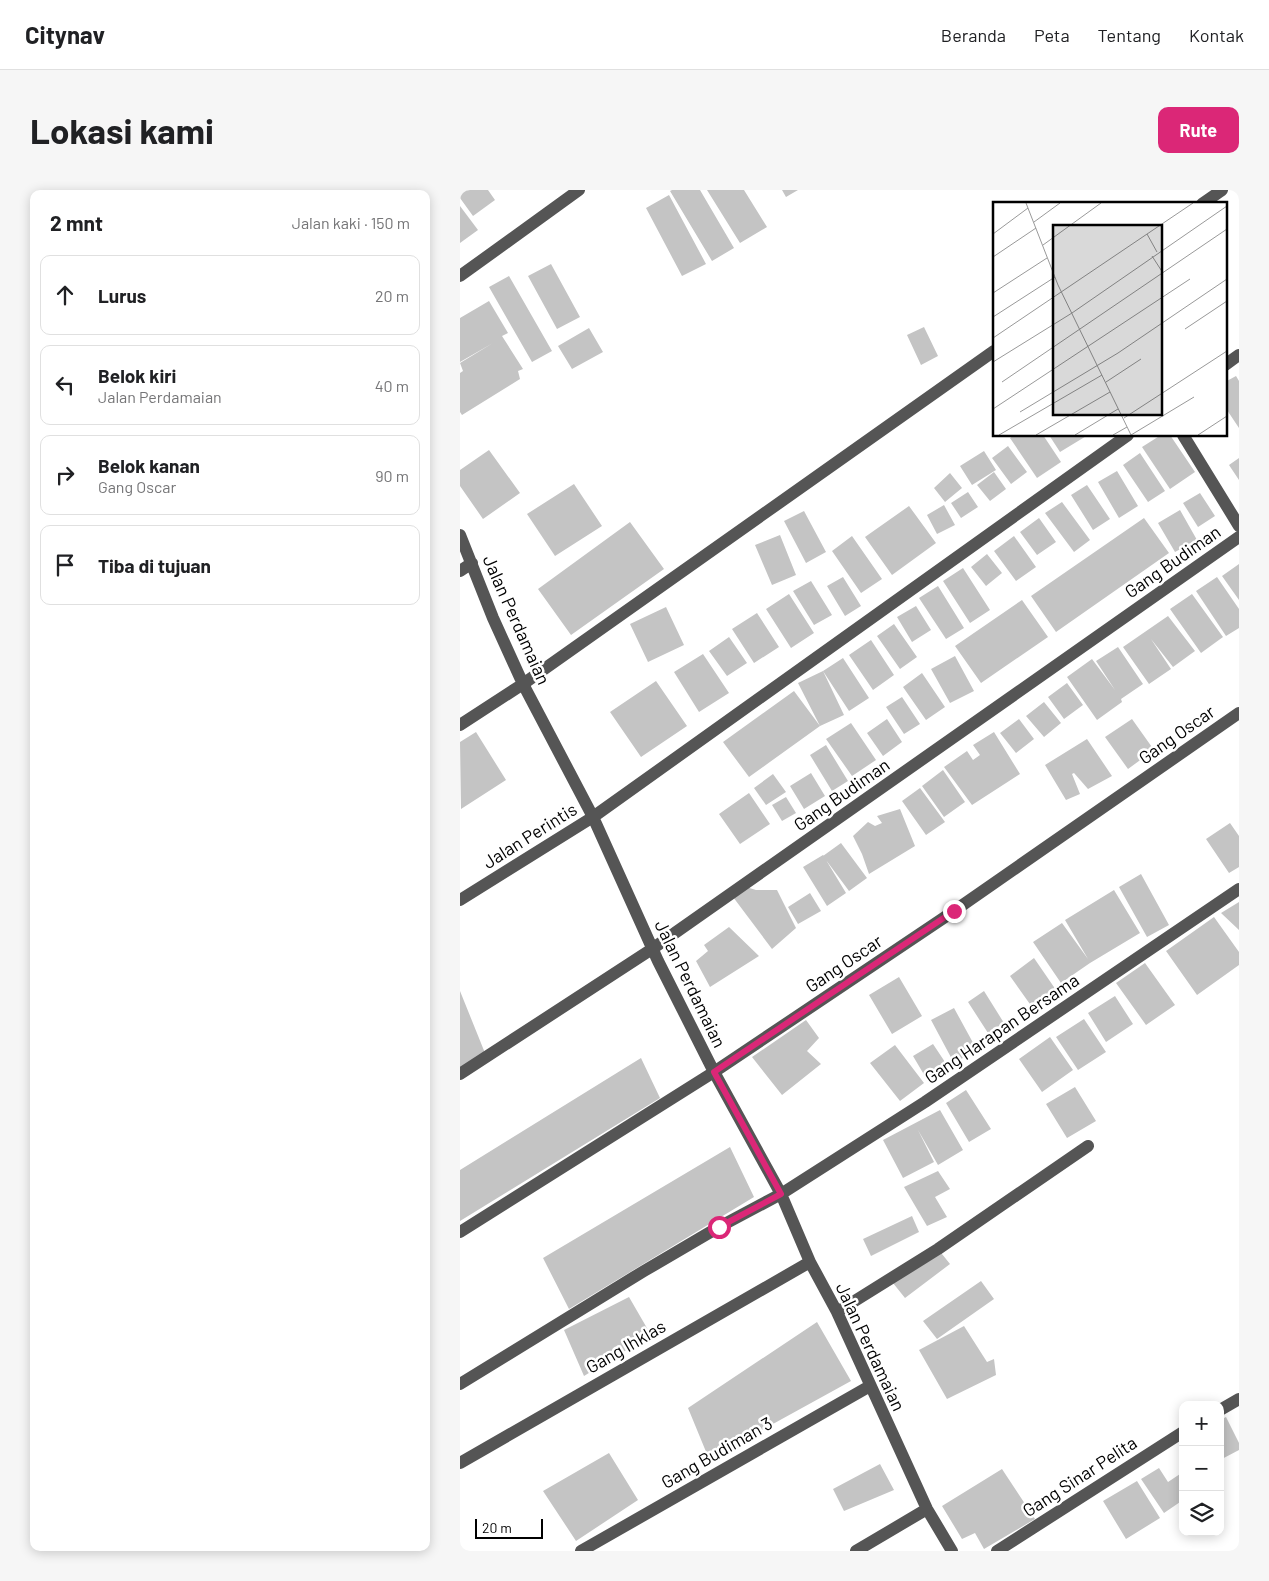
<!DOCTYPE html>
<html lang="id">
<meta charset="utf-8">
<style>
:root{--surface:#fff;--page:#f6f6f6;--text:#202124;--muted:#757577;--line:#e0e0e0;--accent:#db2777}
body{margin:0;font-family:Barlow,sans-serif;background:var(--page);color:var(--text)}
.controls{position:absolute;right:15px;bottom:15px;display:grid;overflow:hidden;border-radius:10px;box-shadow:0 2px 12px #0003}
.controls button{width:45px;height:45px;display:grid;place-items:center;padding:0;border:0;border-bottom:1px solid var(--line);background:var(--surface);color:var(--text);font:25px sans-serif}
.scale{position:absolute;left:15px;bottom:12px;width:68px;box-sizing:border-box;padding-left:5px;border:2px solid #000;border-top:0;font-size:14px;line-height:18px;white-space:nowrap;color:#000;-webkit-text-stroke:4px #fff;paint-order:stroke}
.stop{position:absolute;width:15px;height:15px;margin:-11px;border:4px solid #db2777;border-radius:50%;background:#fff}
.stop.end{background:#db2777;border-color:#fff;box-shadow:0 1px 5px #0008}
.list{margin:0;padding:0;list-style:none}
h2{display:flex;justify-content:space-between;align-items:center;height:65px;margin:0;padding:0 20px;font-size:21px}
h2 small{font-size:16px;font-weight:400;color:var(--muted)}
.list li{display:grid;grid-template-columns:32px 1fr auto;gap:15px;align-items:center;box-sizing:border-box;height:80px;margin:0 10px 10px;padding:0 10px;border:1px solid var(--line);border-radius:10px}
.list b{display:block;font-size:19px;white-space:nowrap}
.list p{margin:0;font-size:16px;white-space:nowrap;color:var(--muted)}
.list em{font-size:16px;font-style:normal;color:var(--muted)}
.icon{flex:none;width:28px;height:28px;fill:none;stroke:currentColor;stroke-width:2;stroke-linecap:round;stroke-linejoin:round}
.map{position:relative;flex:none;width:779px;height:1361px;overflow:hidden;border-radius:10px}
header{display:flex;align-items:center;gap:30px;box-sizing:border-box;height:70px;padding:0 25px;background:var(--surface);border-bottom:1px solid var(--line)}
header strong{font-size:24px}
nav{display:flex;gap:28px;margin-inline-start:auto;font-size:18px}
.intro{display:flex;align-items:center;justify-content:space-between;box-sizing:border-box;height:120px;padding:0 30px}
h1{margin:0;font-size:35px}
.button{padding:12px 22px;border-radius:10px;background:var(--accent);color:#fff;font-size:18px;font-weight:700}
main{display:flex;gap:30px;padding:0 30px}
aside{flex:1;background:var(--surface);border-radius:10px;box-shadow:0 2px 12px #0003}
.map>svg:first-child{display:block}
.building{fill:#c4c4c4}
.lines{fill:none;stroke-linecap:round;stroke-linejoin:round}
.minor{stroke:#555;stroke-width:12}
.route{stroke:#db2777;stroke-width:6}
.labels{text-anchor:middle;stroke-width:5;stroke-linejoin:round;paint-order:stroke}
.street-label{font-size:18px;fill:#000;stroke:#fff}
.inset-road{fill:none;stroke:#999;stroke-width:1}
.view{fill:#000;fill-opacity:0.15;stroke:#000;stroke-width:2.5}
.inset-edge{fill:none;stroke:#000;stroke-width:2.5}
</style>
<header>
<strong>Citynav</strong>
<nav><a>Beranda</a><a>Peta</a><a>Tentang</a><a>Kontak</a></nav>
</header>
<div class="intro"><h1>Lokasi kami</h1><a class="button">Rute</a></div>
<main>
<aside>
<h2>2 mnt<small>Jalan kaki · 150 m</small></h2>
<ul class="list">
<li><svg class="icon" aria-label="ahead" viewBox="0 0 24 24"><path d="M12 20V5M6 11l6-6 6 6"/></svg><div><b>Lurus</b></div><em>20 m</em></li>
<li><svg class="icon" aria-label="left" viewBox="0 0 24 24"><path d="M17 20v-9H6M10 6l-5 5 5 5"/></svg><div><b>Belok kiri</b><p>Jalan Perdamaian</p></div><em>40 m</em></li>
<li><svg class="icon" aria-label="right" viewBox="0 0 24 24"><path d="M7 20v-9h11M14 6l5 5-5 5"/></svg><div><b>Belok kanan</b><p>Gang Oscar</p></div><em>90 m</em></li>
<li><svg class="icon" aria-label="arrive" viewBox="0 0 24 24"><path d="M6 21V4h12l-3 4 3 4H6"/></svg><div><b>Tiba di tujuan</b></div></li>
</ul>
</aside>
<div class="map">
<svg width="779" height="1361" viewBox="0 0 779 1361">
<rect width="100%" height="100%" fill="#fff"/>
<!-- building -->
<path class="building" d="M0,0H28L35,10L13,26L0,8Z
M212,0H240L274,58L252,71L210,1Z
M247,0H284L307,37L280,53Z
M322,0H338L326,7Z
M209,5L246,74L222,86L186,18Z
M0,16L18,40L0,53Z
M91,74L120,127L97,139L68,86Z
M49,86L92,161L72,172L29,97Z
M29,111L48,143L42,146L63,179L58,181L60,189L2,225L0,222V183L3,181L0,173L33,153L0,172V128Z
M464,137L478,166L461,175L447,145Z
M129,138L143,162L112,179L98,156Z
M776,186L779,191V238L765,217V192Z
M554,245H583L601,272L577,288L550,248Z
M589,245H628L600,262Z
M701,245H710L735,282L710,299L682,257Z
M548,256L567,282L551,294L532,268Z
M29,260L60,303L23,329L0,296V280Z
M524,261L536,280L512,295L500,276Z
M680,263L705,301L688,312L663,275Z
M779,268V290L769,275Z
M657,281L678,316L659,328L638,292Z
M534,282L546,299L530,311L517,295Z
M490,283L502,298L485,312L474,298Z
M114,294L142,336L95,366L67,324Z
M627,295L650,329L633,340L611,305Z
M508,302L518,317L501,328L491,313Z
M740,303L755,326L738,337L723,313Z
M602,312L630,350L614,362L585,323Z
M484,315L495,335L477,344L467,325Z
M449,316L476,353L432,385L405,347Z
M720,320L737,350L715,362L698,333Z
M344,321L366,362L346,373L324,331Z
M579,328L596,352L577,365L560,342Z
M684,328L709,363L596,442L571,406Z
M170,332L204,379L111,445L78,399Z
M320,345L336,385L312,395L295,355Z
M392,346L422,389L401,403L372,361Z
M554,346L576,377L556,391L534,361Z
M527,364L542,383L526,396L511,377Z
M779,374V410L762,386Z
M503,378L530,420L510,433L483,391Z
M383,387L401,416L385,426L367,396Z
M757,387L779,419V438L766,446L736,401Z
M351,391L372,425L354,435L333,401Z
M478,396L504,438L486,449L459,408Z
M329,404L354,443L331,458L306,419Z
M732,404L763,447L741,463L710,419Z
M562,410L588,447L521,493L495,456Z
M456,416L471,440L452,452L437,427Z
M206,417L224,455L188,472L170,434Z
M297,423L319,457L294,473L272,439Z
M708,426L735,461L713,477L691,449L711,479L689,494L663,457Z
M434,434L457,467L440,479L417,446Z
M269,447L287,473L267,486L249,461Z
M411,450L434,485L413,500L389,465Z
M658,457L683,494L661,509L662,512L637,530L607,487L632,469L655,500L636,471Z
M243,464L269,503L239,522L214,482Z
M495,466L514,501L490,513L471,479Z
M383,468L409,508L389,521L363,481Z
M363,481L384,525L360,536L338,493Z
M462,483L485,517L466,530L443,497Z
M196,491L227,536L181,567L150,522Z
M607,493L623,515L604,529L588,507Z
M334,501L360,536L289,587L263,552Z
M442,507L460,534L444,544L426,517Z
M584,512L601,533L584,547L566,526Z
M427,529L442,552L423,566L407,543Z
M559,529L574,549L556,563L540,543Z
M672,529L694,560L668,579L645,547Z
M391,533L416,570L392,586L366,549Z
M16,542L46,590L1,619L0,552Z
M534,542L560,584L512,615L484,577L507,561L513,570L520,565L513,555Z
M627,549L652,586L628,599L614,583L612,584L620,604L606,610L585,575Z
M366,555L388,591L372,601L350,565Z
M483,580L505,612L484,627L462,596Z
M351,583L365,606L344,619L330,596Z
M313,584L326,602L306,615L294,598Z
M460,598L485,632L466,645L442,611Z
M289,603L310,634L280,654L259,624Z
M326,607L336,623L322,631L312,615Z
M440,619L455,656L409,684L402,664L393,646L408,632L415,636L422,633L417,626Z
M770,633L779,646V677L769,683L746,649Z
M381,653L407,688L389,701L363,666Z
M363,665L386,703L367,716L343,677Z
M681,684L709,735L687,747L659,697Z
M286,697L296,700H317L336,738L312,759L273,707Z
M654,700L680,743L630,773L601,793L573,752L602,733L628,769L605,730Z
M350,703L361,721L338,734L328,717Z
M779,712V740L761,723Z
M754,727L779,762V775L737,805L706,761Z
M269,737L299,766L250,797L236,771L248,761L244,755Z
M574,768L596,800L572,817L550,786Z
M685,773L715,815L686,835L656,793Z
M439,787L462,826L432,844L409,805Z
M0,801L27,868L0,884Z
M524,801L544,833L528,843L508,812Z
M655,806L673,834L646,852L628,823Z
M494,818L517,860L494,873L471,830Z
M624,829L646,862L618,880L596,847Z
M346,830L359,848L347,861L361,874L322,905L292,867Z
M590,847L613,880L582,902L559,869Z
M473,854L487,875L466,888L453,866Z
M435,855L464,893L440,911L410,873Z
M181,868L200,908L0,1031V980Z
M615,897L636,931L607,948L586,914Z
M506,900L531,939L509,952L486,913Z
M480,920L503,960L478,975L458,940L474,972L443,988L423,950Z
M270,957L294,1007L109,1119L83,1068Z
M478,981L490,999L475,1007L487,1027L467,1036L444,997Z
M452,1026L459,1042L411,1066L403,1049Z
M478,1059L490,1074L445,1108L433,1093Z
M521,1091L534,1109L477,1149L463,1131Z
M169,1107L191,1145L124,1186L104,1140Z
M357,1132L391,1191L249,1269L228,1218Z
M504,1136L527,1172L534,1169L536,1185L487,1209L459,1160Z
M766,1227L779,1253V1260L760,1270V1230Z
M149,1263L178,1310L116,1351L83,1301Z
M420,1274L434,1300L384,1321L373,1299Z
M699,1278L708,1292L723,1282V1310L704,1323L681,1289Z
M542,1279L575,1329L524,1359L515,1343L502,1349L482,1316Z
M677,1291L700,1328L666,1349L643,1311Z"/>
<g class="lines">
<!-- minor -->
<path class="minor" d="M742,14L762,0
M0,86L119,0
M765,175L779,165
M723,245L779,336
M0,345L33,428L63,494L133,627L198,771L254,882L321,1004L350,1072L377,1122L467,1319L492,1361
M0,381L12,373
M0,535L63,494L534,161
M0,710L133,627L668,245
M0,884L192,759L779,347
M0,1042L254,882L494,721L779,523
M377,1122L478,1059L628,956
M0,1194L184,1081L259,1037L321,1004L465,912L779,699
M760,1220L779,1209
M0,1273L350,1072
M121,1361L410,1196
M396,1361L467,1319
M537,1361L723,1242"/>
</g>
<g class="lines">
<!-- route -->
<path class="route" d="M259,1037L321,1004L254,882L494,721"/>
</g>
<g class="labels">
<!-- street labels -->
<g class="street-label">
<text transform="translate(713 372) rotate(-35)" y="6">Gang Budiman</text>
<text transform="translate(56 430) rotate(66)" y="6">Jalan Perdamaian</text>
<text transform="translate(717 545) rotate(-35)" y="6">Gang Oscar</text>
<text transform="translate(382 605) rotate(-35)" y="6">Gang Budiman</text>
<text transform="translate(70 646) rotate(-32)" y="6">Jalan Perintis</text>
<text transform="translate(384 774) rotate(-34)" y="6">Gang Oscar</text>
<text transform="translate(230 794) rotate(64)" y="6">Jalan Perdamaian</text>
<text transform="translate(542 839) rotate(-34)" y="6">Gang Harapan Bersama</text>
<text transform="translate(166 1157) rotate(-30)" y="6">Gang Ihklas</text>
<text transform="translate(410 1157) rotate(65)" y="6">Jalan Perdamaian</text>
<text transform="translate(257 1263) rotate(-30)" y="6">Gang Budiman 3</text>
<text transform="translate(620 1287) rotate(-33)" y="6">Gang Sinar Pelita</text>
</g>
</g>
<!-- overview -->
<g transform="translate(533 12)">
<rect width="234" height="234" fill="#fff"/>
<path class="inset-road" d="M33,1L65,83L138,233M41,20L67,1M0,32L35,6M154,32L164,50M50,43L108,1M159,54L170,71M0,55L43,26M0,91L54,56M0,115L62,75M192,127L234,99M0,136L200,1M0,160L79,111L234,4M9,180L234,27M113,180L148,157M0,207L197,77M27,210L125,151L234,77M131,216L234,149M6,233L109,173M43,233L117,190M82,233L125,207M120,233L134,225M138,233L201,195M205,233L234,214"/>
<path class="view" d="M60,23H169V213H60Z"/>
<rect width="234" height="234" class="inset-edge"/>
</g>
</svg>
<div class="controls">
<button>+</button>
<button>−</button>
<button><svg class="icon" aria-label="layers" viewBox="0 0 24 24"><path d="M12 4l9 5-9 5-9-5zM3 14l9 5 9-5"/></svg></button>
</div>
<div class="scale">20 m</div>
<div class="stop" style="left:259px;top:1037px"></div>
<div class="stop end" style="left:494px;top:721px"></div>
</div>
</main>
